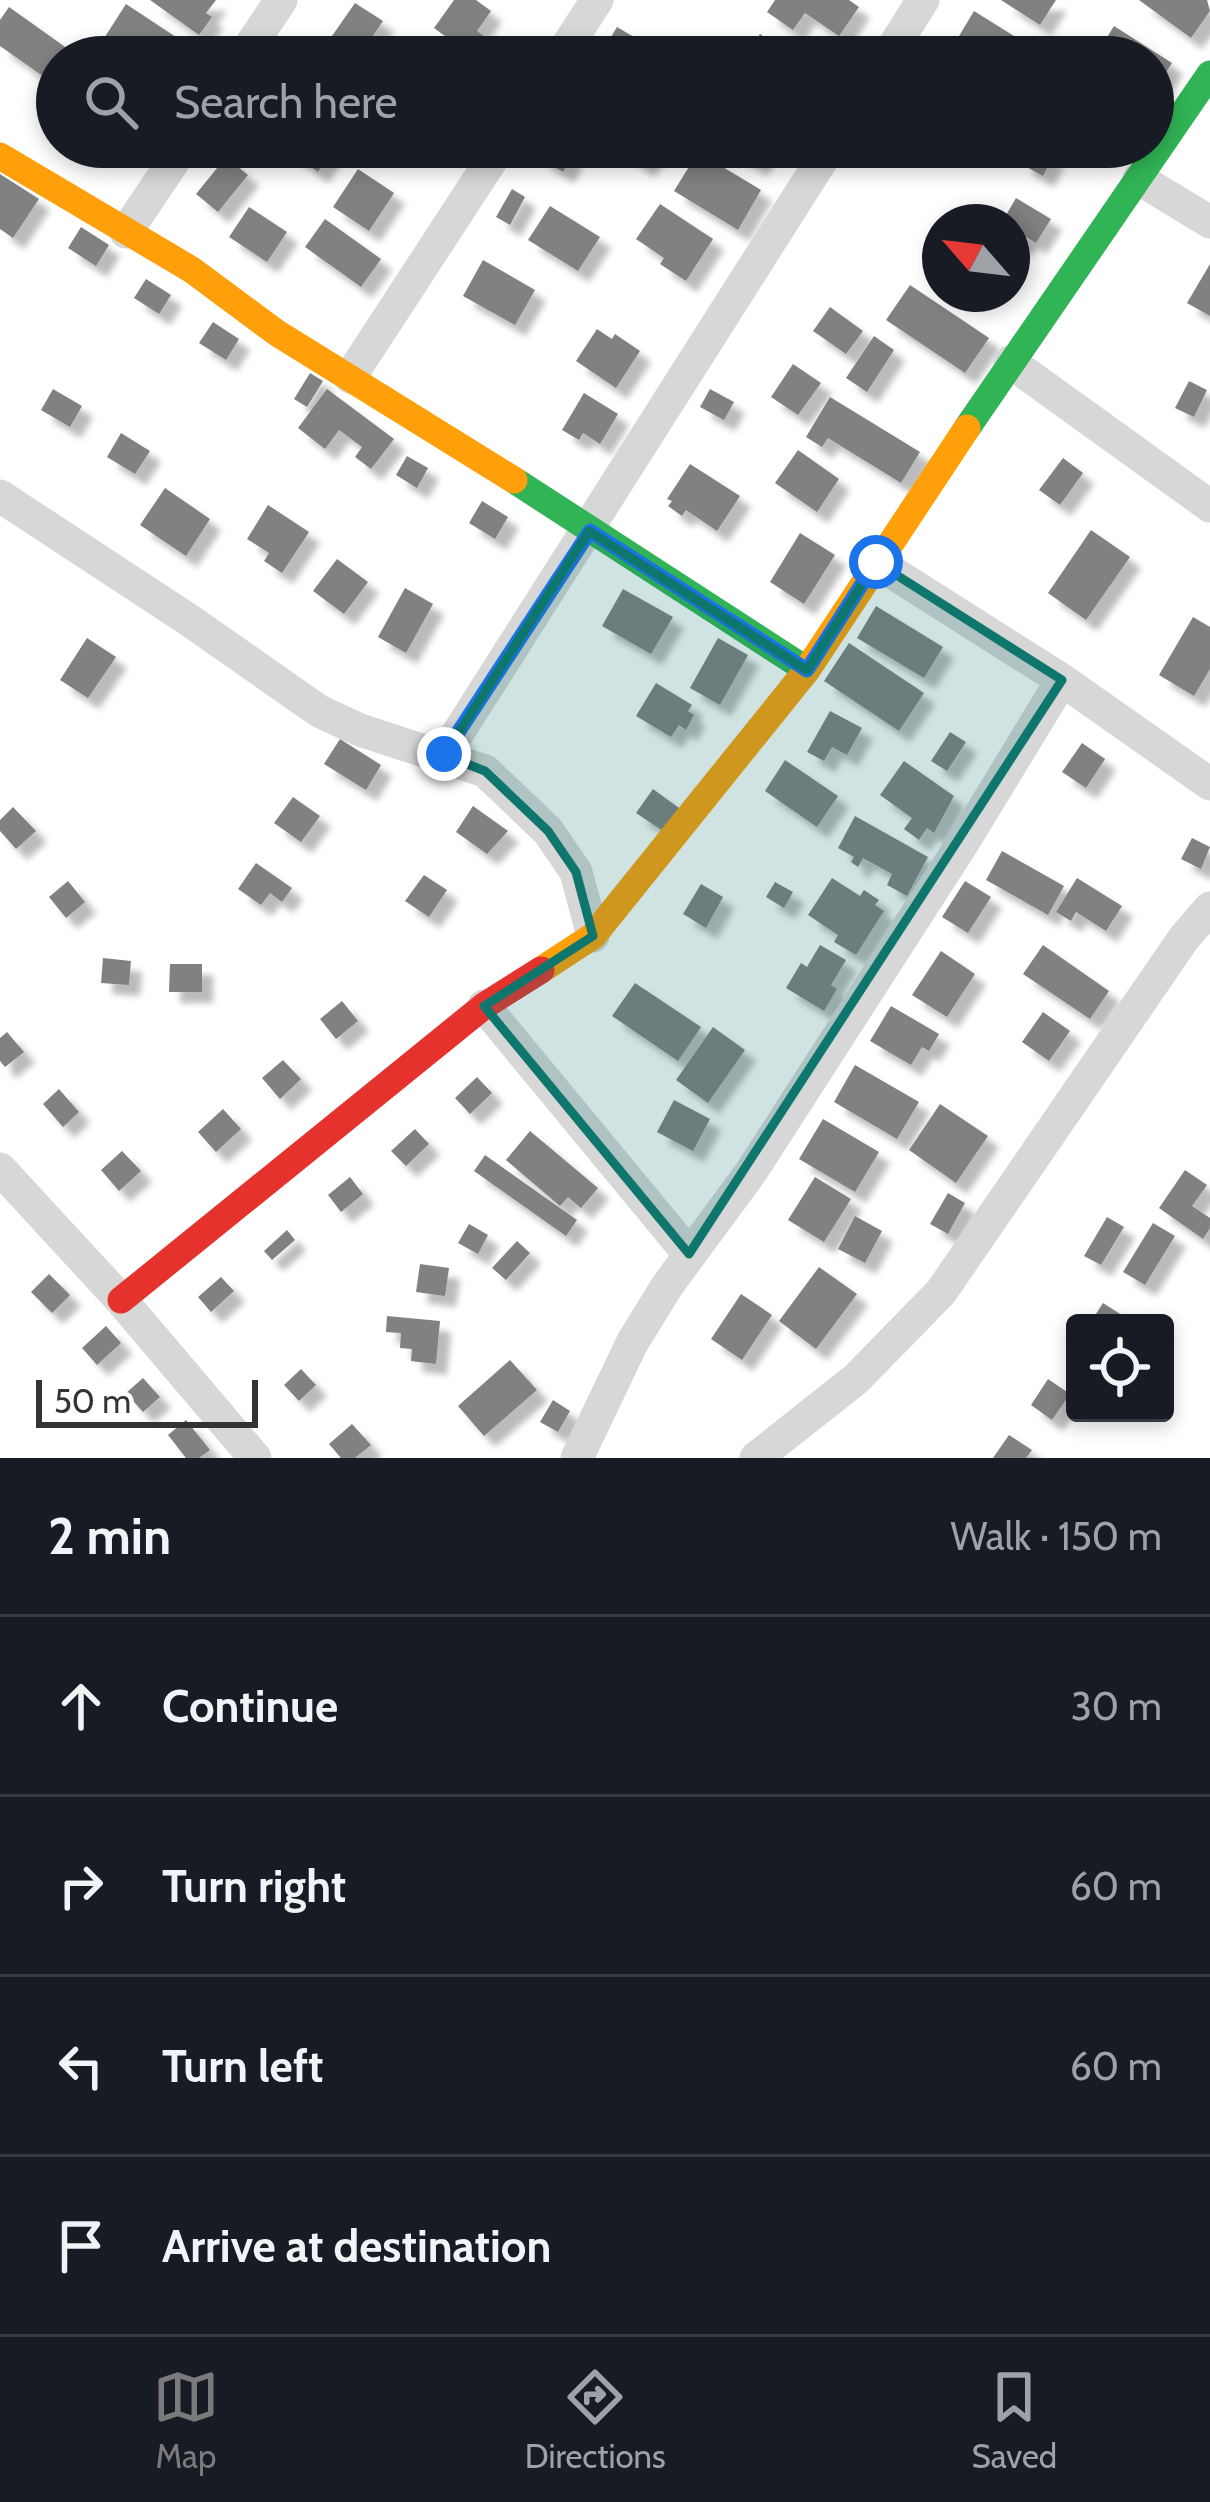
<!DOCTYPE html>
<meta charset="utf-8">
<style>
:root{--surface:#171b24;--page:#242831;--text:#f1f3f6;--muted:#9ea1a6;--line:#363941;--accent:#7a7a7a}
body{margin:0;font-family:Cabin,sans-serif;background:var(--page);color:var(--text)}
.controls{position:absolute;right:36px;bottom:36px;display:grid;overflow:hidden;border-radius:12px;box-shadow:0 6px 18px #0003}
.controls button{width:108px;height:108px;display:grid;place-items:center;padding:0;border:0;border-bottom:3px solid var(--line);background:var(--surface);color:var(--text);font:60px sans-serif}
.compass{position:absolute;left:922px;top:204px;width:108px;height:108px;border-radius:50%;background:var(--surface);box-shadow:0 6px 18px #0003;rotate:298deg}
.scale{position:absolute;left:36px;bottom:30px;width:222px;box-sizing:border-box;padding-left:12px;border:6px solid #333;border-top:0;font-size:33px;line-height:42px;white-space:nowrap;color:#333;-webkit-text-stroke:9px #fff;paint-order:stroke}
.stop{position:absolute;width:36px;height:36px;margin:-27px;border:9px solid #1a73e8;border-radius:50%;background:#fff}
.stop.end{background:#1a73e8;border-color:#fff;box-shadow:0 3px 12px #0008}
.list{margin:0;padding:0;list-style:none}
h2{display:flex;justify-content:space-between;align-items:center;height:156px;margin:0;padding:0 48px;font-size:51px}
h2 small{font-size:39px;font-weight:400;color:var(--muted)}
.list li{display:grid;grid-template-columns:78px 1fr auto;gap:36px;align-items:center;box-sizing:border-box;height:180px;padding:0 48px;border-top:3px solid var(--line)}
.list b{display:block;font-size:45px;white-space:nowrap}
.list em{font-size:39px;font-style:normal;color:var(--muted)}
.icon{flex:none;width:66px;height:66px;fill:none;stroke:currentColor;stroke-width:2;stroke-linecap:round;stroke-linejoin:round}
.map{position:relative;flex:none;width:1210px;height:1458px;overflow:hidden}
.search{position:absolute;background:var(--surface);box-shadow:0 6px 18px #0003;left:36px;right:36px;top:36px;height:132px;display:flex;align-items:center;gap:30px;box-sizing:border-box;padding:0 42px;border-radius:66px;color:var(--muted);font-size:45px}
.sheet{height:876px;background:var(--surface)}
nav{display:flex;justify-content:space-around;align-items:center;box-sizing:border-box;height:168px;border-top:3px solid var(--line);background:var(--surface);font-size:33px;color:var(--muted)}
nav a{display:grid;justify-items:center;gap:6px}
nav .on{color:var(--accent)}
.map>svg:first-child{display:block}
.building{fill:#818181;filter:url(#shadow)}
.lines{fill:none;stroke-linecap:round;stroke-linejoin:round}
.street{stroke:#d7d7d7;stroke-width:33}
.fast{stroke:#30b455;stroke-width:27}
.slow{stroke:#ff9f0a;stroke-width:27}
.jam{stroke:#e5322d;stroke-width:27}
.route{stroke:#1a73e8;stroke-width:15}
.marked{fill:#0f766e;fill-opacity:0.2;stroke:#0f766e;stroke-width:9;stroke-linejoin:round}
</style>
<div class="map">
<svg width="1210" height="1458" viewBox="0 0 1210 1458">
<defs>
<filter id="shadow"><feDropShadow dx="11" dy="11" stdDeviation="3" flood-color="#0004"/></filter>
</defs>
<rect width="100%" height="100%" fill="#fff"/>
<!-- building -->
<path class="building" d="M150,0H216L206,13L212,17L199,35Z
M454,0H476L491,11L477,31L484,36L471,55L434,28Z
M775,0H849L859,7L839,36L805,13L793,30L767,12Z
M1001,0H1056L1040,25Z
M1139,0H1207L1210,11L1191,38Z
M355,3L383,21L360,55L332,36Z
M126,4L191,47L184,57H123L101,43Z
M9,7L68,49L63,57H57V65L47,79L0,46V20Z
M974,11L1035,49L1030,57H961L950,51Z
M1114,26L1172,63L1153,93V57H1095Z
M617,27L668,57H599Z
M760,34L794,57H745Z
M281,147H334L318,172Z
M545,147H554L572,157L563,172L539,158Z
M618,147H658L643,166Z
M727,147H768L756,165Z
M1029,147L1053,157L1043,176L1021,164Z
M698,152L761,190L738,230L674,191Z
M226,157L248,175L218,212L196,194Z
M358,169L394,193L369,231L333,207Z
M0,174L39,199L13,238L0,229Z
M512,189L525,197L510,225L496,217Z
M1016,198L1051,219L1036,243L1026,237L1022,245L1012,239V222H1002Z
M660,204L713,239L686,281L660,264L664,258L636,239Z
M550,206L600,237L578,271L528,240Z
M249,207L287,232L267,262L229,237Z
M325,219L381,259L361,287L305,247Z
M81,227L109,245L96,266L68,248Z
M483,260L535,290L515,325L463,296Z
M1210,264V316L1187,303Z
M146,279L171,295L159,314L134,298Z
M910,285L989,338L965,373L886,320Z
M830,307L863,331L846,354L813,331Z
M213,322L239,339L226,360L199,343Z
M597,329L612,339L615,334L640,351L616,388L576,361Z
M874,336L894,350L867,392L846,378Z
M793,364L821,383L798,415L771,397Z
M310,373L323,381L307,407L294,399Z
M1189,381L1207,390L1194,417L1175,408Z
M53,389L82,406L70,427L41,410Z
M327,389L394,439L371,469L355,457L362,447L339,430L325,449L298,428Z
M710,389L734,402L724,420L700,407Z
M584,393L618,414L600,444L583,433L579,440L562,430Z
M830,397L920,452L901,483L828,438L822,447L806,437Z
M121,433L150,451L135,474L107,457Z
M798,450L839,479L817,512L775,483Z
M407,456L428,468L417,488L396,475Z
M1063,458L1083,473L1060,505L1039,490Z
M690,464L740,496L717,531L686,510L682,516L668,506L672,501L667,499Z
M165,488L210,519L186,556L140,525Z
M482,501L508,517L495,539L469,523Z
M268,505L309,532L282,573L264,561L269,553L247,539Z
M1091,530L1130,557L1086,620L1048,593Z
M800,533L835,555L804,604L770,582Z
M337,559L368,582L344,614L313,591Z
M405,588L433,604L406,653L378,637Z
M623,589L673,617L651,654L602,626Z
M876,606L943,647L924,678L857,638Z
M1193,617L1210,627V669L1194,696L1159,675Z
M87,638L116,657L88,698L60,680Z
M718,638L748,655L720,705L690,688Z
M849,643L924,693L899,731L824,681Z
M656,683L692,705L688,711L694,715L686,730L679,725L671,737L636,716Z
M830,711L862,728L847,755L832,747L824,761L807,752Z
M950,732L966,742L947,771L931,761Z
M340,739L381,765L366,790L324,764Z
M1082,743L1105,759L1086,788L1062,772Z
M785,760L838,796L817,827L765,791Z
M904,761L954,796L934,833L927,828L919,840L904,829L912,818L880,795Z
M653,789L679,808L663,831L636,813Z
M293,797L320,816L301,842L274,823Z
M473,806L508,831L487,854L456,832Z
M13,807L36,831L16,849L0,831V820Z
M855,816L928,857L907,896L887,885L892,874L863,858L858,867L851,862L854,857L838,848Z
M1192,838L1210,847L1201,869L1181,859Z
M1002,851L1064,886L1048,915L986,880Z
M256,863L292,888L282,902L270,893L261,905L238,889Z
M424,875L447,890L429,917L405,901Z
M832,878L860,896L864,890L879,900L875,905L884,911L856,955L834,942L838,935L808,915Z
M1077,878L1122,906L1106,931L1076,912L1071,921L1056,912Z
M68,881L85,902L66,918L49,897Z
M965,881L991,897L968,933L942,917Z
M775,882L793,892L784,908L766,897Z
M701,884L723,897L706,928L683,914Z
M820,945L846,960L831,985L837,989L824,1011L786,988L801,963L807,967Z
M1043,945L1109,991L1090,1019L1023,974Z
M941,951L975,974L947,1017L912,995Z
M103,958L131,961L129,985L101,983Z
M170,964H202V992H169Z
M635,983L701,1027L678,1061L612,1016Z
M342,1001L358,1021L336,1039L320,1019Z
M891,1006L939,1034L929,1051L922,1047L911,1065L870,1041Z
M1043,1012L1070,1031L1049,1061L1022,1042Z
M713,1027L745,1050L708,1103L676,1080Z
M7,1032L24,1052L5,1067L0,1061V1038Z
M283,1060L301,1079L280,1099L262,1078Z
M855,1065L919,1102L897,1139L834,1102Z
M477,1077L492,1093L470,1114L455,1098Z
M59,1089L79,1112L63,1127L43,1104Z
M674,1100L710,1119L693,1151L657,1132Z
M940,1104L988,1136L956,1183L909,1150Z
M223,1109L241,1129L216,1152L198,1132Z
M823,1119L879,1152L855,1192L799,1159Z
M415,1129L429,1144L406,1166L391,1151Z
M530,1131L598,1188L581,1208L568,1197L560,1206L506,1160Z
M122,1151L141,1171L119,1191L101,1170Z
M485,1155L577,1220L566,1236L474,1171Z
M1185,1170L1207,1185L1192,1206L1210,1218V1228L1203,1239L1159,1208Z
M350,1177L363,1194L341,1212L328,1195Z
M815,1177L851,1199L824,1242L788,1220Z
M948,1193L965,1203L948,1234L930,1224Z
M855,1216L882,1231L865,1263L838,1249Z
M1107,1217L1124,1227L1101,1265L1084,1256Z
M1153,1223L1175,1236L1145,1285L1123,1272Z
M469,1224L488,1235L478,1254L458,1243Z
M287,1230L295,1240L272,1260L264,1251Z
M517,1241L530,1253L506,1280L492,1268Z
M420,1264L449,1268L445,1296L416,1292Z
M819,1267L857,1294L816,1349L779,1321Z
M49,1274L70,1295L52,1313L31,1292Z
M221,1277L234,1291L211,1312L198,1297Z
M741,1294L772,1315L742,1360L711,1339Z
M1103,1303L1128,1319L1125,1323H1090Z
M387,1316L440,1321L436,1364L411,1361L412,1349L400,1348L401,1333L386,1332Z
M106,1326L121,1343L97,1365L82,1348Z
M510,1360L537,1390L484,1436L458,1406Z
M301,1369L316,1385L299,1401L284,1385Z
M143,1378L160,1397L143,1412L126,1393Z
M1048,1379L1070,1394L1052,1420L1031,1405Z
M553,1400L570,1411L558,1432L540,1422Z
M186,1420L210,1450L199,1458H186L168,1435Z
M352,1424L371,1445L355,1458H341L329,1444Z
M1009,1435L1032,1450L1026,1458H993Z"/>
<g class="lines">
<!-- street -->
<path class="street" d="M243,57L281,0
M560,57L597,0
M887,57L923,0
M1139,179L1210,222
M126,232L183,147
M1010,362L1210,506
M350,377L500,147
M0,496L189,620L319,711L360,730L485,771L548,831L576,872L593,936
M876,562L1062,680L1210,784
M444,755L830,147
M484,1006L689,1254
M0,1169L121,1300L255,1458
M577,1458L632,1343L667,1286L751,1172L964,841L1062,680
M756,1458L856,1379L941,1292L1184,938L1210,908"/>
<!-- fast -->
<path class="fast" d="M967,428L1210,74
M514,480L807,670"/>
<!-- slow -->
<path class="slow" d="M0,156L192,270L277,333L514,480
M541,970L593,936L807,670L967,428"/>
<!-- jam -->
<path class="jam" d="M121,1300L484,1006L541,970"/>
</g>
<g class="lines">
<!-- route -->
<path class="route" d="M444,754L590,531L807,670L876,562"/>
</g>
<!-- marked area -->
<path class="marked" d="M589,531L807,670L876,562L1062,680L689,1254L484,1006L593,936L576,872L548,831L485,771L444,755Z"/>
</svg>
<div class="controls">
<button><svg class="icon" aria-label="locate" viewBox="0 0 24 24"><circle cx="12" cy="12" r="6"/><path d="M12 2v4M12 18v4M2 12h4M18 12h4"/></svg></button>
</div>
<svg class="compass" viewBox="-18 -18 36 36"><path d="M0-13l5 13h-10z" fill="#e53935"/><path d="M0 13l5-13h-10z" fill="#9ea1a6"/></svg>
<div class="scale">50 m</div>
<div class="stop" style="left:876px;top:562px"></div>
<div class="stop end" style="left:444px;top:754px"></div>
<div class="search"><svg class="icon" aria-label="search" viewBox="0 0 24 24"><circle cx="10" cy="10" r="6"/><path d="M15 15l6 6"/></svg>Search here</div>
</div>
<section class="sheet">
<h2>2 min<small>Walk · 150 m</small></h2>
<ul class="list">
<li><svg class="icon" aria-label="ahead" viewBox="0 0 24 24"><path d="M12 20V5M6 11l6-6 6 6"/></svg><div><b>Continue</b></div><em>30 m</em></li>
<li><svg class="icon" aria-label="right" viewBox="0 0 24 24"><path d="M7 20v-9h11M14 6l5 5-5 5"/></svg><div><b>Turn right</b></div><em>60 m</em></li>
<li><svg class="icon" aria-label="left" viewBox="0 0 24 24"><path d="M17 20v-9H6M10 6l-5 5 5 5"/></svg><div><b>Turn left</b></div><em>60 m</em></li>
<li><svg class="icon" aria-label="arrive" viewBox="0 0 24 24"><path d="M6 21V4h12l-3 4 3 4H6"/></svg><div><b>Arrive at destination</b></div></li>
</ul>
</section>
<nav>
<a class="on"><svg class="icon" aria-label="map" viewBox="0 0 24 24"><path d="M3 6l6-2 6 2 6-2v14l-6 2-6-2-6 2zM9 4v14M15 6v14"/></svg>Map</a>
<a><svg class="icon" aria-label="directions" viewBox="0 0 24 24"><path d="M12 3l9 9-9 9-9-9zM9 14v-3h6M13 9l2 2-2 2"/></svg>Directions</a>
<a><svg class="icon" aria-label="saved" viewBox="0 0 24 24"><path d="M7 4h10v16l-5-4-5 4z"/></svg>Saved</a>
</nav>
